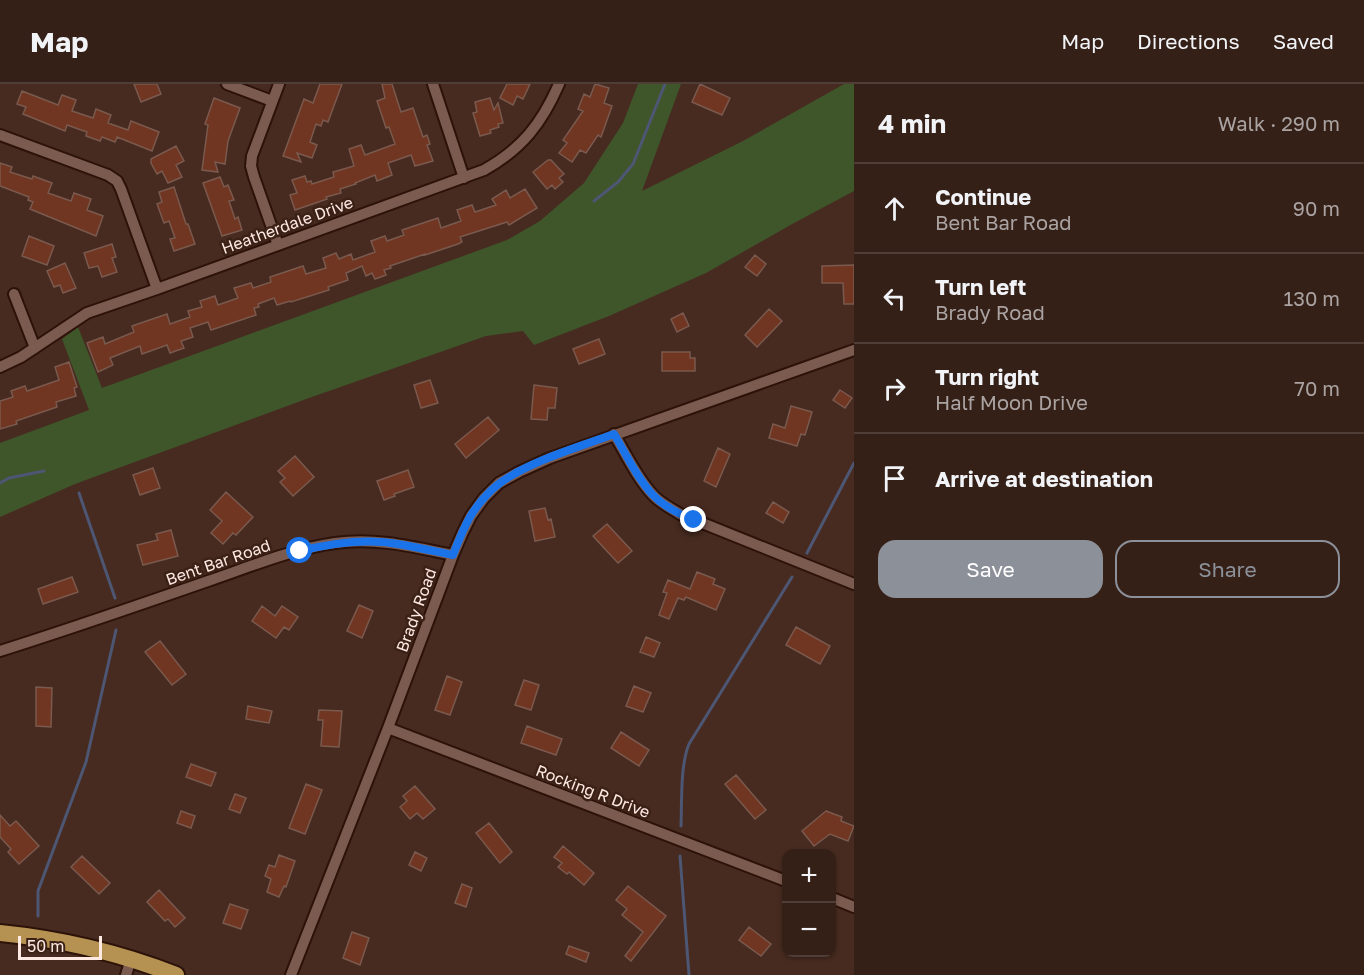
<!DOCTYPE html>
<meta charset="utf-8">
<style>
:root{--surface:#352018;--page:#3d2821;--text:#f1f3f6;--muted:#aaa3a2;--line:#4f3e37;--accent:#8c9099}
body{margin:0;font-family:"Golos Text",sans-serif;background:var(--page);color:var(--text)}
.controls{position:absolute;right:18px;bottom:18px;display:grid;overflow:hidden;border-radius:12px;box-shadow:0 2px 4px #0004}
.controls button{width:54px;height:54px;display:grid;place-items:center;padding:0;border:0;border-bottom:2px solid var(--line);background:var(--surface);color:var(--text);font:30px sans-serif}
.scale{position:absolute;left:18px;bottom:15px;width:84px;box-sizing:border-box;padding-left:6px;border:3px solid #feeae3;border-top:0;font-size:16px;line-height:21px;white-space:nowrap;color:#feeae3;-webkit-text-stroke:4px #3c2117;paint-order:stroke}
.stop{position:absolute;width:18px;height:18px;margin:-14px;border:4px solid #1a73e8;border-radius:50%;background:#fff}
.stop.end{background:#1a73e8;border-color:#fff;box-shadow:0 2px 6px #0008}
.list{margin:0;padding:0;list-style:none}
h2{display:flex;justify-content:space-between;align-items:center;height:78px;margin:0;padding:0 24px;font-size:26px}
h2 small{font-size:20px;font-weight:400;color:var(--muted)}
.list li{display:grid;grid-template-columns:39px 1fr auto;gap:18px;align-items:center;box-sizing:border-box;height:90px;padding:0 24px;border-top:2px solid var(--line)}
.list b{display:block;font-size:22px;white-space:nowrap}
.list p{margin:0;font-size:20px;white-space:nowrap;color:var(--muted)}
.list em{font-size:20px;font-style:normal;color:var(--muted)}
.actions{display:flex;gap:12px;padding:18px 24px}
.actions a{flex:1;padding:14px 0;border:2px solid var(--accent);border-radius:18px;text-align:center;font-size:21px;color:var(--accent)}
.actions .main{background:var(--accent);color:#fff}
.icon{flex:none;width:33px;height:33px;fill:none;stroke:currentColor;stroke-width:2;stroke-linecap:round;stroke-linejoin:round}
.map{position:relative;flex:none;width:854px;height:891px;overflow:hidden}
header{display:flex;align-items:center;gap:36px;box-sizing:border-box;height:84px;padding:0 30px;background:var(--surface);border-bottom:2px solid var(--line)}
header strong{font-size:28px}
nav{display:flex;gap:33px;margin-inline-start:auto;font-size:21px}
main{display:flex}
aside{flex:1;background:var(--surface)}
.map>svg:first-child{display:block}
.green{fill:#3f562b}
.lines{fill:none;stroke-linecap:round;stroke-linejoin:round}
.stream{stroke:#4d5672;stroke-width:3}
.building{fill:#703621;stroke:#7a594e;stroke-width:1.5}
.minor-casing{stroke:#2c1209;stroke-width:14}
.primary-casing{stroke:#2c1209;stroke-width:20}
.minor{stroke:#7b5a4f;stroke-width:10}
.primary{stroke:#b59251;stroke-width:16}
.route{stroke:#1a73e8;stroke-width:8}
.labels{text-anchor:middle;stroke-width:5;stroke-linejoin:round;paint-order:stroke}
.street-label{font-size:16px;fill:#feeae3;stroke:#3c2117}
</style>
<header>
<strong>Map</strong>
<nav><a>Map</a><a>Directions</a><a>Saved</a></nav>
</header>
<main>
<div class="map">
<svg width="854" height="891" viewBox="0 0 854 891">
<rect width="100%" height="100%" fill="#472b20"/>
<!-- green -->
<path class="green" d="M638,0H681L642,107L743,57L844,0H854V107L794,139L706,189L609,232L534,261L523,247L486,252L309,314L75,400L0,433V359L89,326L62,255L78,243L102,304L507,156L540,137L584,99L623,39Z"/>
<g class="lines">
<!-- stream -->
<path class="stream" d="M594,117L618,98L633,80L665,0
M0,399L9,394L44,387
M79,409L115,514
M807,469L854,379
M681,742C682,718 680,682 689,660L792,493
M680,772L689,891
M38,832V807L86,678L116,546"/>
</g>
<!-- building -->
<path class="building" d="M134,0H157L161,10L141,18Z
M320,0H342L328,38L323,36L321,42L316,40L310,58L317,61L312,74L297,69L301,78L283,72L304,15L313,19Z
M382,0H392L401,28L413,24L423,53L427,51L430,60L427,61L433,77L415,82L411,71L388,79L392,91L377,97L375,91L355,99L356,100L340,105L341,109L326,113L327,115L295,126L290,111L297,109L292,96L305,92L307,98L311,97L312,100L334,93L333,88L354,82L349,65L361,61L365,71L395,60L389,43L386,44L377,17L385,14Z
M507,0H530L523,15L517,12L513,21L500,14Z
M595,0L609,4L604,19L612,22L601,53L598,51L586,69L580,66L572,78L559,69L567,59L563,56L583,27L578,25L584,10L590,13Z
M700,0L730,14L722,31L692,18Z
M22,7L58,21L62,11L76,16L72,27L93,34L96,25L111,31L108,39L128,46L131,37L159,48L152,67L117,53L115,58L102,53L100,57L86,52L87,48L67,41L65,47L23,30L26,23L17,20Z
M214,14L240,24L228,57L225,80L215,78L218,88L202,86L208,41L205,40Z
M490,14L494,26L498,19L503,39L498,40L499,43L490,46L491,49L480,52L473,29L477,28L475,18Z
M176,62L184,77L176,81L182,93L168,99L162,87L157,90L151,79V75Z
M548,76H551L564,90L559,94L563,98L555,105L552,101L547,105L533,88Z
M0,79L12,83L10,88L32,95L33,92L52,99L48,109L71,117L74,109L91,115L87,126L103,132L96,152L30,125L33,118L28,116L29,113L0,102Z
M220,93L224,103L228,101L234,116L229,117L235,135L238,133L242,146L222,152L203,99Z
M174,103L186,140H188L195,160L174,167L170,155L175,154L169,137L164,139L157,120L162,118L159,108Z
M525,105L537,124L509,141L507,138L460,153L462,158L458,160L425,171V170L390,182L391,184L384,186L386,191L375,195L372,189L366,192L362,182L346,189L348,196L328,203L329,206L291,218L290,217L277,221L274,214L258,220L259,223L254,224L256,231L211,246L208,238L190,244L193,253L181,257L184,264L170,269L167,261L142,270L140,262L110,274L113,281L98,288L87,259L103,253L105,260L134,248L132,242L167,230L170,240L190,233L188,227L202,223L200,217L215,212L218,221L238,214L234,204L251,199L253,204L271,198L270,193L303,182L306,190L326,184L323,174L336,169L339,175L351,170L353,176L375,168L371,157L385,152L387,157L404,151L402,146L438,134L441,144L461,137L457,126L472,121L475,128L496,121L492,115L506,106L510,114Z
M29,152L54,162L47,181L22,172Z
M112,160L116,173L112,174L117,188L102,193L98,182L89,184L84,169Z
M755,171L766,180L757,192L745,183Z
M65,179L76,204L63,209L60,201L54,203L47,187Z
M854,181V220H844L843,199H822V182Z
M769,225L782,237L757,263L745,251Z
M683,229L689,242L677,248L671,235Z
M599,255L605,270L579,280L573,265Z
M662,268H690V274H695V287H662Z
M69,278L77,303L74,304L76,312L56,318L57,323L16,337L17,340L0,345V317L13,313L11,307L25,302L27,307L59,296L55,283Z
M430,296L438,319L421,324L414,301Z
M534,301L557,304L555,324H548L547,336L531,335Z
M840,306L852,314L845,324L833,316Z
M791,322L812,328L805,351L801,350L797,362L769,354L773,340L785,344Z
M488,333L499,346L466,374L455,360Z
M718,364L730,370L716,403L704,397Z
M295,372L314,393L293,412L280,398L285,394L278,387Z
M153,384L160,404L140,411L133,391Z
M408,386L414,403L394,410L395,412L384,416L377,397Z
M226,408L253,433L236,451L233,449L223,460L211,449L222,437L210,426Z
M773,418L789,428L783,439L766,429Z
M545,424L548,436L551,435L555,453L535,457L529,427Z
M607,440L632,467L618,479L593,452Z
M171,446L178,472L143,481L137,461L158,456L156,450Z
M697,488L715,495L713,500L725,505L716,526L686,513L684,516L678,514L669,535L659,531L667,509L663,508L668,496L690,505Z
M72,493L78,508L43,520L38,505Z
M359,521L373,527L362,554L347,547Z
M262,522L275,532L282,522L298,533L289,546L284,543L276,554L252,537Z
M796,543L830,562L820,580L786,561Z
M646,553L660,559L654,573L640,568Z
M160,557L186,590L172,601L145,568Z
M447,592L462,598L450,631L435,626Z
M524,596L539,601L531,626L515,621Z
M634,602L651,609L643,628L626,622Z
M36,603L52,604L51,643L36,642Z
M248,622L272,627L269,639L246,635Z
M319,626L342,627L339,663L321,662L323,636H318Z
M527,642L562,655L556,671L521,659Z
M621,648L649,666L639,682L611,664Z
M191,680L216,689L211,702L186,693Z
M736,691L766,726L755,735L725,700Z
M306,700L322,706L305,750L289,744Z
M415,702L435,725L423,735L417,729L410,735L400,723L407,717L403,712Z
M235,710L246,714L240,729L229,725Z
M181,727L195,732L191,744L177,739Z
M826,727L842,733L841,737L854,742L848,757L830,750L814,762L802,747Z
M0,731L10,742L16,737L39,762L19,780L8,768L11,765L0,753Z
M489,739L512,768L500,779L476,749Z
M563,762L594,789L584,801L569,788L567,790L558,783L562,779L554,773Z
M415,768L427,774L421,787L409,781Z
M279,771L295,777L286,803L284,802L279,813L267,808L271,795L265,792L269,781L275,783Z
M82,772L110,799L99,810L71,783Z
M462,800L472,804L466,823L455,819Z
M628,802L666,832L631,877L625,872L643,848L622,831L627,825L616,816Z
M159,806L185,834L175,843L168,835L165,837L147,818Z
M230,820L248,826L241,845L223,839Z
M749,843L771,860L761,872L739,856Z
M352,848L369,854L360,881L343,874Z
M569,862L589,869L586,878L566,870Z"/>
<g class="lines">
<defs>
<path id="minor" d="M227,0L272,17
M433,0L464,94
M0,51L108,91L117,97L121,105L157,205
M278,161L254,93L251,82L252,72L279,0
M14,210L35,264
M0,283L21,273L87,229L157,205L484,86C522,65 542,39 559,0
M614,350C626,370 637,394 653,411C660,419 671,424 680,430L854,500
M0,567C70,545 139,521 208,497C249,483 292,465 335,459C375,453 414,463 453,471
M388,644L786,797
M832,814L854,823
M126,891L131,875
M291,891L388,644L453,471L463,448L471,432L484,414L499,399L519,388L550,374L854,266"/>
<path id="primary" d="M0,849C60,855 120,869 176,891"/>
</defs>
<!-- minor casing -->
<use href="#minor" class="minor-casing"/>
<!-- primary casing -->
<use href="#primary" class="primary-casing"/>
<!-- minor -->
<use href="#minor" class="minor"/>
<!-- primary -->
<use href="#primary" class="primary"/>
</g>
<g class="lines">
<!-- route -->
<path class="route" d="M300,467C332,459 365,454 398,460C416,463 434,467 453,471C458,458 463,445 470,433C477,421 489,407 500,399C530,377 579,363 614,350C626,370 637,394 653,411C664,423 679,430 694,436"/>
</g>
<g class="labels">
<!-- street labels -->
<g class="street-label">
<text transform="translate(287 141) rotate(-20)" y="6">Heatherdale Drive</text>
<text transform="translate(218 478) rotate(-19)" y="6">Bent Bar Road</text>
<text transform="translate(416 526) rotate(-70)" y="6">Brady Road</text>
<text transform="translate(593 707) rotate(21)" y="6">Rocking R Drive</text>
</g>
</g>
</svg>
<div class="controls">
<button>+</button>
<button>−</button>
</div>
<div class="scale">50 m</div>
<div class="stop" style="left:300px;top:467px"></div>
<div class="stop end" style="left:694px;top:436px"></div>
</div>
<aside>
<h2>4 min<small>Walk · 290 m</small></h2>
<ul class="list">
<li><svg class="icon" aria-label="ahead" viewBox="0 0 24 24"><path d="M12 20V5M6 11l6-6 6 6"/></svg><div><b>Continue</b><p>Bent Bar Road</p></div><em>90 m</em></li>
<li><svg class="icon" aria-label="left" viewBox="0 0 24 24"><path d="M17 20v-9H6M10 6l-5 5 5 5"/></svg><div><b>Turn left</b><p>Brady Road</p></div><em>130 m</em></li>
<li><svg class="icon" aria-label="right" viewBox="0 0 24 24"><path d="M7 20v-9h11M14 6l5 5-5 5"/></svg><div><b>Turn right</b><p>Half Moon Drive</p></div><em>70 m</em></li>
<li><svg class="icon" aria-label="arrive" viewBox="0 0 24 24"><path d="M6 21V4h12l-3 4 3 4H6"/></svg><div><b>Arrive at destination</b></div></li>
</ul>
<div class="actions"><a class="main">Save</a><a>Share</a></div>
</aside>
</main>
